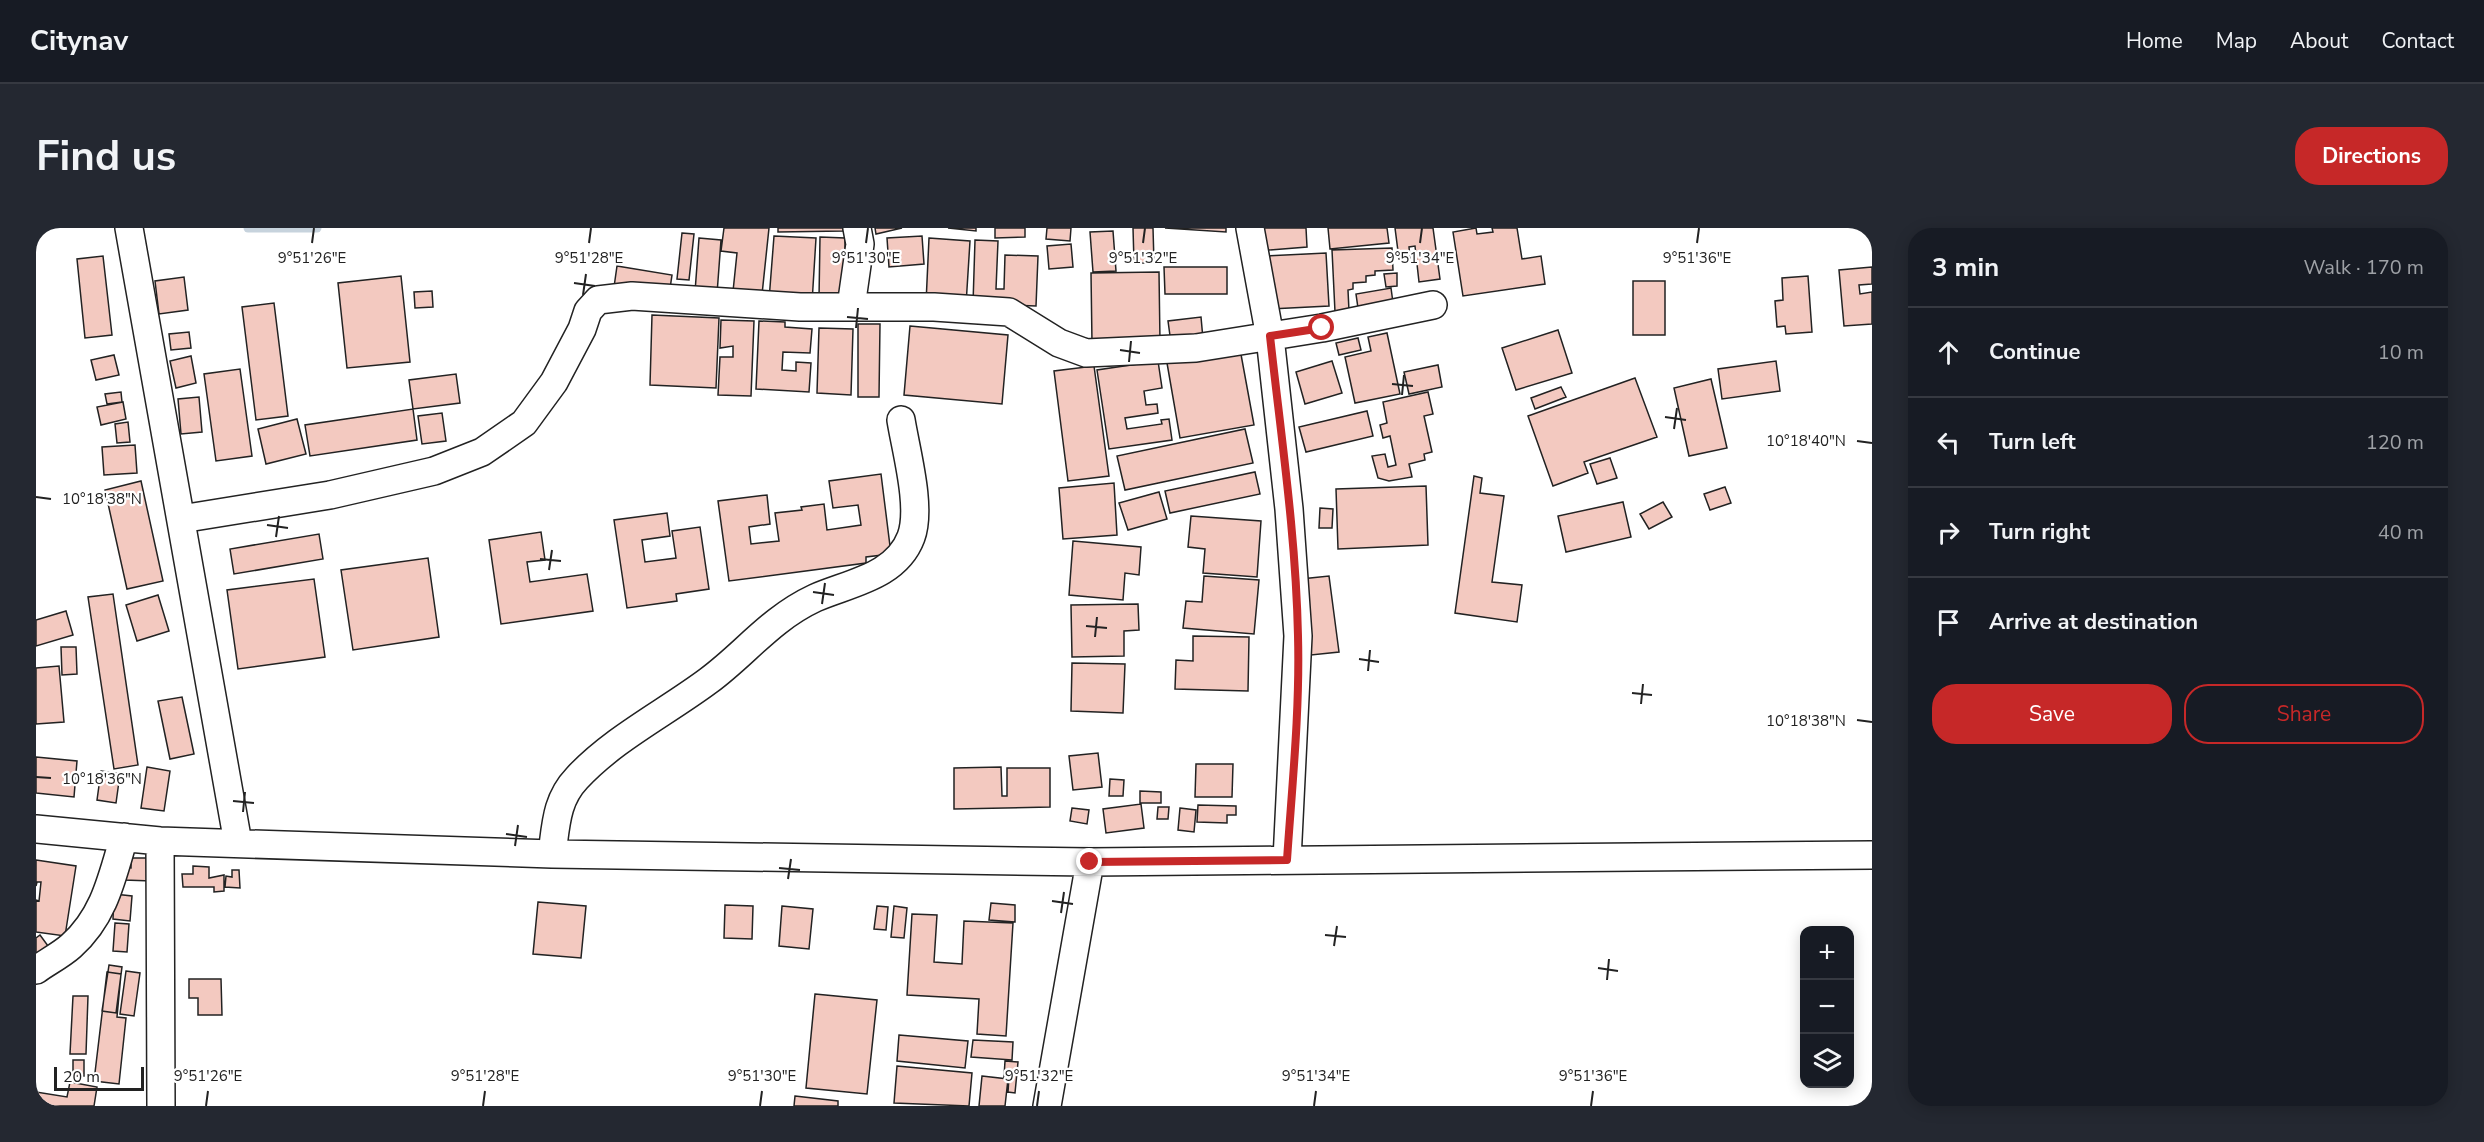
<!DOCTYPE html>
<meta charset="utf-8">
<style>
:root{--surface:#171b24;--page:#242831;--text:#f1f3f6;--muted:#9ea1a6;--line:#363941;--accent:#c62828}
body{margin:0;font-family:"Nunito Sans",sans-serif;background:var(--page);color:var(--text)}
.controls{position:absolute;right:18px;bottom:18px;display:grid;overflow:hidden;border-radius:12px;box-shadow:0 3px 15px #0003}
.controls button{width:54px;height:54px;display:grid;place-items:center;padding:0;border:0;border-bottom:2px solid var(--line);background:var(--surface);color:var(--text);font:30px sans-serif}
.scale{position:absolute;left:18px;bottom:15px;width:90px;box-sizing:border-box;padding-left:6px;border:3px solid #222;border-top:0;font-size:16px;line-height:21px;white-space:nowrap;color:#222;-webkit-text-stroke:4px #fff;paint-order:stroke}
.stop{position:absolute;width:18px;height:18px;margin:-14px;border:4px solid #c62828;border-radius:50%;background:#fff}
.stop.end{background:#c62828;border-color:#fff;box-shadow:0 2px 6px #0008}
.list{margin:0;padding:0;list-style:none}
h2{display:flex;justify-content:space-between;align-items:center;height:78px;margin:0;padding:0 24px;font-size:26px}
h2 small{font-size:20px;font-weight:400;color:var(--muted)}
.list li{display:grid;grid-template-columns:39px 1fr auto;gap:18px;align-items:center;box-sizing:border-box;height:90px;padding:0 24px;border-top:2px solid var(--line)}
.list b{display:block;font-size:22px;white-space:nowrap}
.list em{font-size:20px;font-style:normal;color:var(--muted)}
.actions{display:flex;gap:12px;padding:18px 24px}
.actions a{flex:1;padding:14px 0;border:2px solid var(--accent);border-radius:24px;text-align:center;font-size:21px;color:var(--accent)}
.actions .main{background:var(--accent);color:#fff}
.icon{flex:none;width:33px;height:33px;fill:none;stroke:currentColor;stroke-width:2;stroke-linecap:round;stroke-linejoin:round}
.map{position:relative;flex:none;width:1836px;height:878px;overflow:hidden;border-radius:24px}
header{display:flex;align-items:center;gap:36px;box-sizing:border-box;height:84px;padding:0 30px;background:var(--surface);border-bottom:2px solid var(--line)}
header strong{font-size:28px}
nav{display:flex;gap:33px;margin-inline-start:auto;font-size:21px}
.intro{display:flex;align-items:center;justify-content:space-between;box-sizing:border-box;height:144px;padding:0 36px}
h1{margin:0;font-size:42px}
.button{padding:15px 27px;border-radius:24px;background:var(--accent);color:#fff;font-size:21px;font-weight:700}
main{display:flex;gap:36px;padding:0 36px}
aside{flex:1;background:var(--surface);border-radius:24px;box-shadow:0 3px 15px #0003}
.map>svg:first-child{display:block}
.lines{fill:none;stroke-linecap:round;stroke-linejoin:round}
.stream{stroke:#c7d3dd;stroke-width:9}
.building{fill:#f3c9c0;stroke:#222;stroke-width:1.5}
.minor-casing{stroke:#222;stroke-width:30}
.minor{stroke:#fff;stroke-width:27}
.route{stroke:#c62828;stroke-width:8}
.ticks{fill:none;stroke:#222;stroke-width:2}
.ticks-label{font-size:15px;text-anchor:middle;fill:#222;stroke:#fff;stroke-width:4.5;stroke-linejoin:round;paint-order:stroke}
</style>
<header>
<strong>Citynav</strong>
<nav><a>Home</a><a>Map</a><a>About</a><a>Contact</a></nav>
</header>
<div class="intro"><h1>Find us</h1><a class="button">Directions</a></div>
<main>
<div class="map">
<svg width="1836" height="878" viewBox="0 0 1836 878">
<rect width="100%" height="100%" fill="#fff"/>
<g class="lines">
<!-- stream -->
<path class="stream" d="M212,0H281"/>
</g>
<!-- building -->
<path class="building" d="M688,0H733L725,76L696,73L701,25L685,23Z
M742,0H807V3L742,4Z
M839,0H866L840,6Z
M912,0H940V3Z
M959,0H989V9L959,10Z
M1011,0H1035L1034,13L1010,11Z
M1097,0H1117L1118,35H1098Z
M1129,0H1190V4Z
M1219,0H1270L1271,19L1221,23Z
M1292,0H1351L1353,15L1294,21Z
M1359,0H1397L1404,51L1383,54L1379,18L1373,19L1374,30L1363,31Z
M1440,0L1441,6L1457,4L1456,0H1481L1486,31L1505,28L1509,56L1427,68L1417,4Z
M1077,3L1080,43L1057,44L1054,4Z
M646,5L658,6L653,52L641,51Z
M738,8L780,10L776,75L733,72Z
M886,8L888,36L853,39L851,10Z
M784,9L809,10V71H783Z
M663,10L685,12L681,66L659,64Z
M893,10L934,13L930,77L890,75Z
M939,12L962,13L960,61H968L969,27L1002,28L1000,78L937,76Z
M1035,16L1037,39L1013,41L1011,18Z
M1356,20L1357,42L1339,43V47L1330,48V54L1317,55V61L1312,62L1313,83L1299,84L1296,22Z
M1290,25L1293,78L1233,81L1231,28Z
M67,28L76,107L49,110L41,31Z
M581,38L636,47L633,67L578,59Z
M1128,39H1191V66H1129Z
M1836,39V56L1823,57L1824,66L1836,64V96L1808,98L1803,42Z
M1123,44L1124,114L1056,115L1055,45Z
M1361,45V58L1350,59L1348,46Z
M365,48L374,134L311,140L302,55Z
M1772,48L1776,104L1750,106L1749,98L1741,99L1739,73L1747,72L1746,50Z
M148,49L152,82L123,86L119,53Z
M1597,53H1629V107H1597Z
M1355,60L1358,82L1323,87L1320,66Z
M396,63L397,79L379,80L378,64Z
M238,75L252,188L220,192L206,79Z
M616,87L683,90L680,160L614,157Z
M1165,89L1167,111L1135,115L1132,93Z
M685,92L718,93L715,168L682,167L684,129H697V118L684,120Z
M723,93L749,94V99L776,101L774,125L747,124L746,142L760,143V134L775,135L773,164L720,161Z
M822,96H844L843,169H822Z
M874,98L972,107L966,176L868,167Z
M783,100L817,101L815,167L781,165Z
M1522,102L1536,145L1480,162L1466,120Z
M153,104L155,120L135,122L133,106Z
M1351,105L1364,166L1319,175L1309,129L1335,123L1332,109Z
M1322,110L1325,122L1303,127L1300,115Z
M1204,121L1218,197L1144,210L1131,135Z
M78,127L83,147L60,152L55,132Z
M155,128L160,155L140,160L134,133Z
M1122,133L1126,160L1108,163L1110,177L1121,176L1122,185L1089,190L1091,201L1126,196L1125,192L1133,191L1136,212L1073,221L1061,142Z
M1296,133L1306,165L1269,176L1260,144Z
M1740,133L1744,163L1686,171L1682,141Z
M1402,137L1406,159L1373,166L1368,144Z
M1058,138L1073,248L1032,253L1018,143Z
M204,141L216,228L180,233L168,146Z
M420,146L424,175L377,181L373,152Z
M1599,150L1621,209L1548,234L1552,245L1517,258L1492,188Z
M1675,151L1691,220L1653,228L1638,160Z
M1525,159L1530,169L1499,181L1495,170Z
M85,164L86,174L71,176L69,166Z
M1392,164L1397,186L1388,188L1396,224L1388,226L1389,232L1373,236L1376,249L1353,253L1342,250L1336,228L1349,226L1352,239L1360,237L1354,208L1347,210L1344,197L1351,195L1347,174Z
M163,169L166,204L145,206L142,171Z
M87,174L90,191L65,197L61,179Z
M377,181L381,212L274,228L269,197Z
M1331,183L1337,208L1270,224L1263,199Z
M406,185L410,213L386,216L382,188Z
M261,191L270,226L230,236L222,201Z
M92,194L94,214L81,215L79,196Z
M1209,201L1217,235L1089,262L1081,228Z
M99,217L101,245L68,247L66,219Z
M1574,230L1581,250L1561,256L1554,236Z
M1219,244L1224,266L1134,285L1129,263Z
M845,246L855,326L830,329V335L693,353L682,273L731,267L734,296L713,299L715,316L743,313L739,285L766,282L765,279L788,276L791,302L825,297L822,277L797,280L793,253Z
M1438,248L1446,250L1444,265L1468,268L1456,354L1486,357L1481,394L1419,385Z
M105,253L127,353L91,361L69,262Z
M1078,255L1081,307L1027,311L1023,260Z
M1390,258L1392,317L1302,321L1300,261Z
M1689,259L1695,275L1674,282L1668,266Z
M1123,264L1131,291L1092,302L1083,275Z
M1587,274L1595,309L1530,324L1522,288Z
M1627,274L1636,289L1613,301L1604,286Z
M1284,280L1297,281L1296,300H1283Z
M631,285L634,308L606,312L609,334L640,330L636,303L664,299L673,361L640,366L641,373L591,380L578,292Z
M1155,288L1225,293L1221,349L1167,345L1169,321L1152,319Z
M505,304L509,332L491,334L494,354L551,346L557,383L465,396L453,312Z
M283,306L287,331L198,346L194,321Z
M1037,313L1105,319L1103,347L1089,345L1087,372L1033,367Z
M392,330L403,409L317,422L305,342Z
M1168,348L1223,352L1218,406L1147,400L1150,373L1166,374Z
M1293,348L1303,424L1275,427L1265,351Z
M278,351L289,429L202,441L191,362Z
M77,366L102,537L78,541L52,369Z
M122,367L133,403L101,413L90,377Z
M1102,376L1103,402L1088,403V428L1036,429L1035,377Z
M30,383L37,407L0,418V392Z
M1157,408L1213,409L1212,463L1139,461L1140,432L1157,433Z
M25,419H40L41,446L26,447Z
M1036,435L1089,436L1087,485L1035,483Z
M23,438L28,494L0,496V440Z
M146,469L158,526L134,531L122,473Z
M1062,525L1066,559L1037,562L1033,528Z
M0,529L41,533L38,569L0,565Z
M1160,536H1197L1196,569H1159Z
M111,539L134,543L128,583L105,580Z
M965,539L966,568H971V540H1014V579L918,581V540Z
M65,543L84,546L80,575L61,572Z
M1074,551L1088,552L1087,568H1073Z
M1104,563L1125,564V575H1104Z
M1105,576L1108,600L1070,605L1067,581Z
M1162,577L1200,578V587H1191V595L1161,594Z
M1122,579H1133L1132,591H1121Z
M1036,580L1053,582L1051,596L1034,593Z
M1144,580L1160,582L1158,604L1142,602Z
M95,630H117L116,653L88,652V639L95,640Z
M0,632L40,638L29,708L0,704V672L3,673L5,654H1L0,658Z
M157,638L173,639V650L188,647V663L178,664V659H147L146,646H157Z
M196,642H203L204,660L189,659L190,648L196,649Z
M78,666L96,668L94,693L77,691Z
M502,674L550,678L545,730L497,726Z
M955,675L979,677V694L953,692Z
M689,677L717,678L716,711L688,710Z
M746,678L777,681L773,721L743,718Z
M841,678L852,679L850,702L838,701Z
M858,678L871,680L868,710L855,709Z
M876,686L901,687L898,734L926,736L928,693L977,695L970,808L941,806L943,771L871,767Z
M79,695L93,696L91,724L77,723Z
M4,707L15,722L0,732V710Z
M73,737L86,739L80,785L66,783Z
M90,743L104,745L98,788L84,786Z
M71,744L85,746L81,789L90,790L83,856L58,853Z
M153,751H185L186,787H162V770H153Z
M779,766L841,772L831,866L770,860Z
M37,768H52L50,826H34Z
M863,807L932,813L929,840L861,833Z
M937,812L977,814L976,832L935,829Z
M37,832H48V848H37Z
M969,833L982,834L979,865L972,864L973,849H968Z
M861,838L936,845L933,878L858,875Z
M946,848L972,851L969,878H943Z
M34,854L61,859L58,878H0V864L31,869Z
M759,868L802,873V878H758Z"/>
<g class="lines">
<defs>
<path id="minor" d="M93,0L202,615
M1214,0L1234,109L1253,281L1262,408L1251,632
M815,79L824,16L821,0
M145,291L294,267L398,243L446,224L488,195L518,154L546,101L552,83L562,72L596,68L764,79H898L973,84L1023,115L1050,125L1160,120L1286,100L1397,77
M0,601L124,613L516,626L1054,634L1836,627
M124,613L125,878
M516,626C520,597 520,572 541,550C577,511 629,485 672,453C709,426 734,391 779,370C813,355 860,349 875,309C886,280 870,223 865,192
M0,742C11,734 25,727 35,718C68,689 76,650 88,609
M1011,878L1054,634"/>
</defs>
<!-- minor casing -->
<use href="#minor" class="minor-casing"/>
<!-- minor -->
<use href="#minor" class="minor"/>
</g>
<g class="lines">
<!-- route -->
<path class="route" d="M1054,634L1251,632C1256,558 1264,483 1262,408C1260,308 1245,208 1234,108L1286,100"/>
</g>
<!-- ticks -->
<path class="ticks" d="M276,15L278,0M553,15L555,0M830,15L832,0M1107,15L1109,0M1384,15L1386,0M1661,15L1663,0M538,55L559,58M547,67L550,46M811,89L832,91M820,100L822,80M1084,122L1104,125M1093,134L1095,113M1356,156L1377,158M1366,167L1368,147M1629,189L1650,192M1638,201L1641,180M1821,213L1836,215M0,269L15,271M231,297L252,300M240,309L243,288M504,331L525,333M513,342L516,322M777,364L798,367M786,376L789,355M1050,398L1071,400M1059,409L1061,389M1323,431L1343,434M1332,443L1334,422M1596,465L1616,467M1605,476L1607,456M1821,492L1836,494M0,549L15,550M197,573L218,575M207,584L209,564M470,606L491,609M479,618L482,597M743,640L764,642M752,651L755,631M1016,673L1037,676M1025,685L1028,664M1289,707L1310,709M1298,718L1301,698M1562,740L1582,743M1571,752L1573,731M170,878L172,863M447,878L449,863M724,878L726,863M1001,878L1003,863M1278,878L1280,863M1555,878L1557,863"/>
<g class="ticks-label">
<text x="276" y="35">9°51'26"E</text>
<text x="553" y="35">9°51'28"E</text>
<text x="830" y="35">9°51'30"E</text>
<text x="1107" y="35">9°51'32"E</text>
<text x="1384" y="35">9°51'34"E</text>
<text x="1661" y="35">9°51'36"E</text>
<text x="1770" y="218">10°18'40"N</text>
<text x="66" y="276">10°18'38"N</text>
<text x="1770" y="498">10°18'38"N</text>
<text x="66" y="556">10°18'36"N</text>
<text x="172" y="853">9°51'26"E</text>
<text x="449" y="853">9°51'28"E</text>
<text x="726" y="853">9°51'30"E</text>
<text x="1003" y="853">9°51'32"E</text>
<text x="1280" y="853">9°51'34"E</text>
<text x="1557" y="853">9°51'36"E</text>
</g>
</svg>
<div class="controls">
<button>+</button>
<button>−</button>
<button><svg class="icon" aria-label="layers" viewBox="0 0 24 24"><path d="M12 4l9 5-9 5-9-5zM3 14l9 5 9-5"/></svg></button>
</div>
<div class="scale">20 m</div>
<div class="stop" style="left:1286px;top:100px"></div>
<div class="stop end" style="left:1054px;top:634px"></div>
</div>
<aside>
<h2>3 min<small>Walk · 170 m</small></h2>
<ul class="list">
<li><svg class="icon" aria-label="ahead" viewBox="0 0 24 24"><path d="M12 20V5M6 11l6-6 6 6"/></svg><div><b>Continue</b></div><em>10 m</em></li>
<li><svg class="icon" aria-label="left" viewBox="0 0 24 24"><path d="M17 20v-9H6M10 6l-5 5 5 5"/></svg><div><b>Turn left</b></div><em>120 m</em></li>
<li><svg class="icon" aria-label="right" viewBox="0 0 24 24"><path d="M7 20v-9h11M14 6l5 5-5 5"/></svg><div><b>Turn right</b></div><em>40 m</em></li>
<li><svg class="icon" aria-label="arrive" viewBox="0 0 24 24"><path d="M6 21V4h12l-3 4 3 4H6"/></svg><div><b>Arrive at destination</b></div></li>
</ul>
<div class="actions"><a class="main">Save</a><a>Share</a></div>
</aside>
</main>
